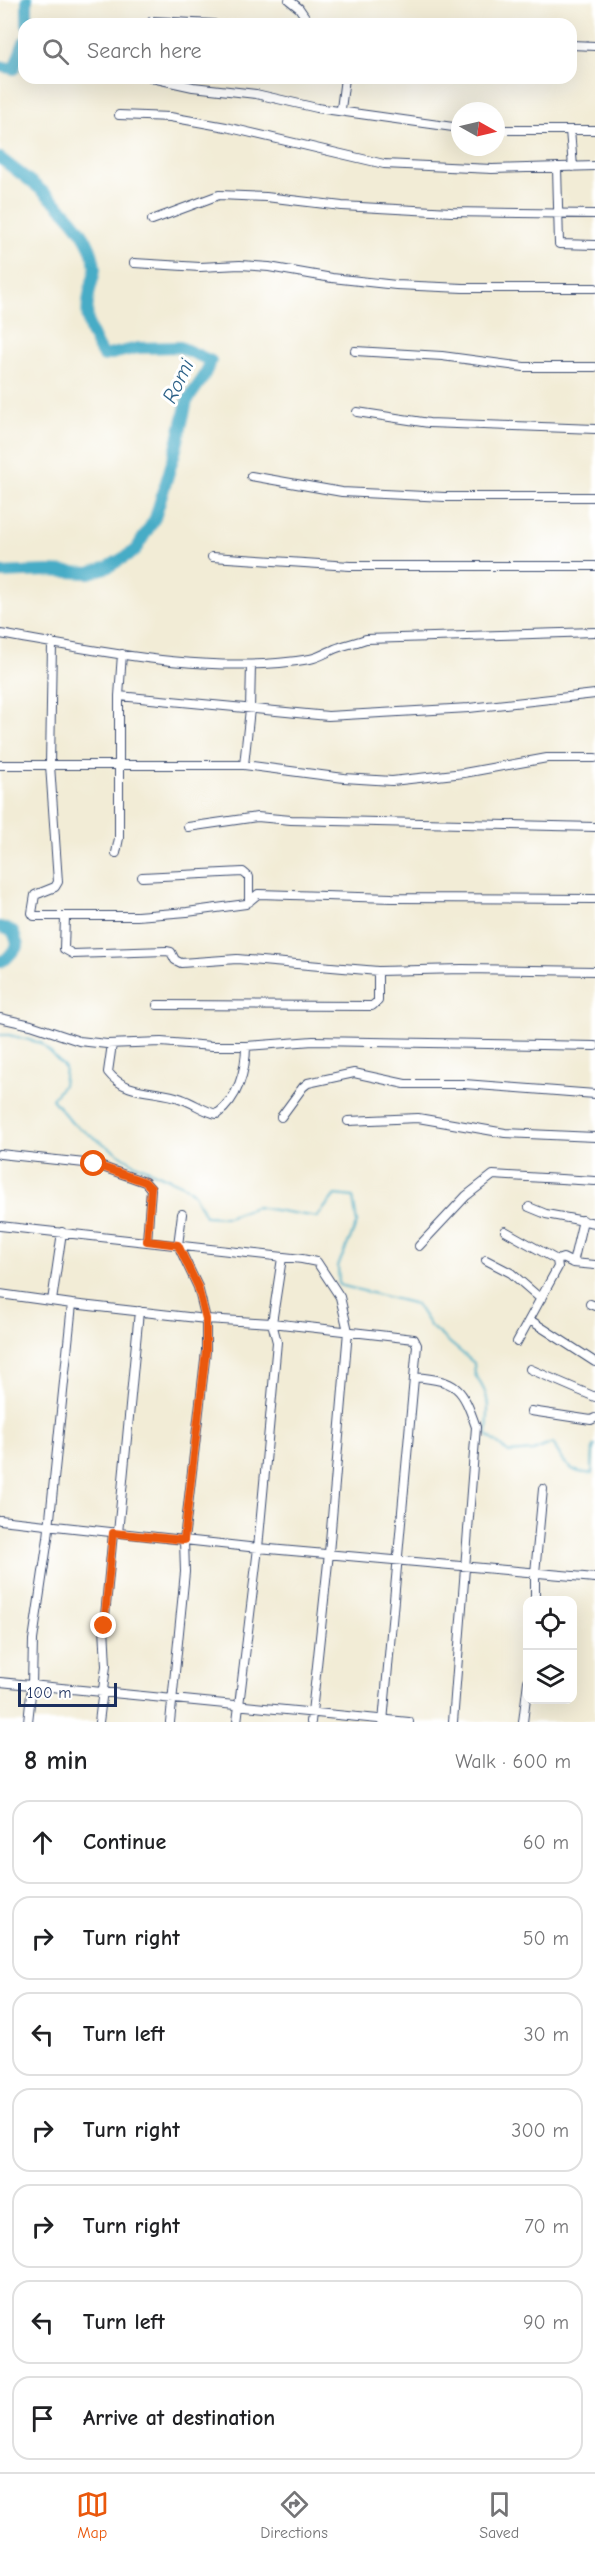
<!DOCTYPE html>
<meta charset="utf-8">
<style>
:root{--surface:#fff;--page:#f2f2f2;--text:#202124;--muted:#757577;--line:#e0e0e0;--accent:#ea580c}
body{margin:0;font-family:"Comic Neue",sans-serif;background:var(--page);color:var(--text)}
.controls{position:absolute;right:18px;bottom:18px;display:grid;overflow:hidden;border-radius:12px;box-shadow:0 6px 24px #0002}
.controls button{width:54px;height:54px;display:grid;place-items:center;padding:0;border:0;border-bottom:2px solid var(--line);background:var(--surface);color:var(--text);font:30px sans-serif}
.compass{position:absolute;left:451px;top:102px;width:54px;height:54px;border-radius:50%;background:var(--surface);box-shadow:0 6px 24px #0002;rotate:98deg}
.scale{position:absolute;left:18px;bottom:15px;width:99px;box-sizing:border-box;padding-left:6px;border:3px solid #1b2f5e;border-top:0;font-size:16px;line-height:21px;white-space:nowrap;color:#1b2f5e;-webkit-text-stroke:4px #fff;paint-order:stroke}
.stop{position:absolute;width:18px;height:18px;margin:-14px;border:4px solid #ea580c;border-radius:50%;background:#fff}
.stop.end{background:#ea580c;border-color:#fff;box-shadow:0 2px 6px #0008}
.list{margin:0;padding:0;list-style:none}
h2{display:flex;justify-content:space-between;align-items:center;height:78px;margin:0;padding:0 24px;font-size:26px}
h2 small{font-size:20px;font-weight:400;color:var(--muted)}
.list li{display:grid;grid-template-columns:39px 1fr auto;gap:18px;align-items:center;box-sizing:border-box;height:84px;margin:0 12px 12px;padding:0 12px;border:2px solid var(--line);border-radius:18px}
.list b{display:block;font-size:22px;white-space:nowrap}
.list em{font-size:20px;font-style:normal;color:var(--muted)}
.icon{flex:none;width:33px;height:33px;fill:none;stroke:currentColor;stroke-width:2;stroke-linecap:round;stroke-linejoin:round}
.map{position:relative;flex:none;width:595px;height:1722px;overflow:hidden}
.search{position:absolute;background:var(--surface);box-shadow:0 6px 24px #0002;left:18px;right:18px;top:18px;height:66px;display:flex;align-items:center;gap:15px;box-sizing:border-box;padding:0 21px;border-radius:18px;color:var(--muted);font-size:22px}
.sheet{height:750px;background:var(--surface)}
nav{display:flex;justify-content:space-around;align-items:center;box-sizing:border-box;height:84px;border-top:2px solid var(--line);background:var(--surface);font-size:16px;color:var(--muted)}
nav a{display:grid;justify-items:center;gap:3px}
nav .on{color:var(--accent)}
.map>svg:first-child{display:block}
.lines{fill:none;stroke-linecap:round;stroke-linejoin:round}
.stream{stroke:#46acc6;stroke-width:2}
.river{stroke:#46acc6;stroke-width:12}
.street-casing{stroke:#3b4b70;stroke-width:10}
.street{stroke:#fff;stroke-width:8}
.route{stroke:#ea580c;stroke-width:8}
.labels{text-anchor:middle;stroke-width:6;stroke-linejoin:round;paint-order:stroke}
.water-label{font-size:21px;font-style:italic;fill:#2c6188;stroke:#fff}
</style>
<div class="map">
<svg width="595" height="1722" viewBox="0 0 595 1722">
<rect width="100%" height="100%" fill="#fff"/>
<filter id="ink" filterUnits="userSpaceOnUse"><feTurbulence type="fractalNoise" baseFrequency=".0167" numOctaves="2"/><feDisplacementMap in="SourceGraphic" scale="12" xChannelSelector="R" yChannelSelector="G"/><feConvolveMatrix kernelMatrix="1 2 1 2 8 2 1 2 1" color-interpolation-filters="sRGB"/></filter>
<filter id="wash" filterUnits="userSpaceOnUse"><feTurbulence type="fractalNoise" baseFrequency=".008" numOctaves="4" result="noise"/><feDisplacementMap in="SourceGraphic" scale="24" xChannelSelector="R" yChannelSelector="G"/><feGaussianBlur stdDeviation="1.35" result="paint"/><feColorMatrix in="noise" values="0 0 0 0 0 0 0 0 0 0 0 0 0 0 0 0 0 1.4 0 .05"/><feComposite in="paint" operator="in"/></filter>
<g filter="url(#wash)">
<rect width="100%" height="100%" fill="#f2ecd6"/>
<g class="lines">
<!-- stream -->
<path class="stream" d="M0,1035H9L41,1043L65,1068L63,1085L52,1099L72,1123L133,1163L185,1186L194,1194L205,1216L227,1217L256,1207L317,1217L335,1195L353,1197L357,1223L338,1266L339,1285L416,1304L431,1327L474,1363C475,1381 476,1374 483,1388C491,1401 487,1421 487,1435L509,1453L533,1451L553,1443C562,1461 570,1475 592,1473L593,1446H595"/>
<!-- river -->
<path class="river" d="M27,0V24
M0,66L14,69L24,42
M0,158C32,183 92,222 95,268C95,275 91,284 90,290C84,319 88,331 103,356L138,348L180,347L211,361L203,378L187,401L176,449L155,518L135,551L108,567L89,573L48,571L0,573
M0,927L13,931L18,946L6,959L0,962"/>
</g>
</g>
<g filter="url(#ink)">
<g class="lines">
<defs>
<path id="street" d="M289,0L299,8L310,24
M152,21L214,24
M571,45L595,46
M152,78L193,87L256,94L317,108L460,128
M341,109L345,78
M119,115L170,117L226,127L384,164L492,169L595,166
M496,130H595
M570,130L573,167
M557,167L559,244L595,245
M152,220L219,195L266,197L342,206L451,212L595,214
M134,263L200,267L240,265L269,267L332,278L396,285L463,288H595
M355,351L442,356L524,367H595
M357,412L429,423L595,429
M251,476L342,492L445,497H595
M212,557L350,566H595
M0,634C98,651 212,676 310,659C321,657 330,650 340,647C348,644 358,642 366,639L595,632
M52,643L50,765L58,882L55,887L35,895L32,913L34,916H137L187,912L246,904L258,894L392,898L595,899
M119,696L328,716L469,708L595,694
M0,765H244L344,778L392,781L464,773L547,758H595
M244,765L250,709L251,665
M188,827L257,817L291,820L595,827
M116,853L119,838V696L122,654
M142,877L243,872L249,877V902
M65,917L64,949L73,954L166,951L171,952L175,960L181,963L237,959L378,971L462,969L595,971
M157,1005L372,1006L378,1001V971
M0,1018L31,1025L79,1041L107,1044L161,1042L212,1046H246L313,1041L595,1046
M112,1044L108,1072C126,1096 157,1089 182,1099C194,1103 205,1112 217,1114C238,1099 246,1070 246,1046
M281,1117L303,1087L308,1083L354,1073L405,1084H464L595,1094
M348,1121L418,1118L505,1133L595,1137
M0,1154L94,1164L145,1182L151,1189L147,1241
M529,1207L546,1214L595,1223
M0,1226L302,1259L317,1262L340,1297L348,1331L329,1553L311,1722
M505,1231L557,1260
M419,1246L466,1196L493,1175L595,1181
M486,1260L511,1273L541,1299
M573,1263L583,1220
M0,1294L72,1304L206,1319L272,1323L414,1339L417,1345L383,1722
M52,1301L62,1232
M590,1304L595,1306
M530,1320L595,1362
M517,1342L558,1267L557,1260L563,1258L573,1263L595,1265
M530,1369L595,1397
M414,1377C458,1381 462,1387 476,1427L453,1722
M531,1411L591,1420L595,1418
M0,1520L258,1548L595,1578
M118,1533L139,1311
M535,1600V1573L543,1489
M0,1682L409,1722
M28,1722L32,1685L33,1640L48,1538L72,1304
M99,1722L106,1666L104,1626L113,1533
M170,1722L185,1572L184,1540L206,1351V1319L198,1287L178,1245L182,1214
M237,1722L258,1548L277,1342L272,1323L282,1258
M523,1722L528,1681"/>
</defs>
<!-- street casing -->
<use href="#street" class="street-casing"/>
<!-- street -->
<use href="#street" class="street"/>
</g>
</g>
<g class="lines" filter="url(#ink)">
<!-- route -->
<path class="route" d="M94,1164L145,1182L151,1188L147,1241L178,1245L198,1287L206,1319V1351L184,1540L113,1533L104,1626"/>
</g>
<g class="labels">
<!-- water labels -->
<g class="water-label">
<text transform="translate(178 381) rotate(-64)" y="7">Romi</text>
</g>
</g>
</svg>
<div class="controls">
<button><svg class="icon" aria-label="locate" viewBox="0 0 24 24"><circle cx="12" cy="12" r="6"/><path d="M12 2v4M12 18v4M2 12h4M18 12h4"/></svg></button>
<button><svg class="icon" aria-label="layers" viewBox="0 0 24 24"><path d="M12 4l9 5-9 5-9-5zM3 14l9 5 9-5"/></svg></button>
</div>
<svg class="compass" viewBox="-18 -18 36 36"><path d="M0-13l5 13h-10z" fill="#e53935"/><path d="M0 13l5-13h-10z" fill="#757577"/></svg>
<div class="scale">100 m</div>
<div class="stop" style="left:94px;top:1164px"></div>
<div class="stop end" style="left:104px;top:1626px"></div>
<div class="search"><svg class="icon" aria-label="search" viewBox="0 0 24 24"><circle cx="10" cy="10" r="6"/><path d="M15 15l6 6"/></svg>Search here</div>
</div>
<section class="sheet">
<h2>8 min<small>Walk · 600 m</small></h2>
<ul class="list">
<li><svg class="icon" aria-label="ahead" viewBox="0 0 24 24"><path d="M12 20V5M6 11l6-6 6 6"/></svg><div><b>Continue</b></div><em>60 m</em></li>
<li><svg class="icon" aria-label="right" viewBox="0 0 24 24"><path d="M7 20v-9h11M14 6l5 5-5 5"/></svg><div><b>Turn right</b></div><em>50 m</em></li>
<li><svg class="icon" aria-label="left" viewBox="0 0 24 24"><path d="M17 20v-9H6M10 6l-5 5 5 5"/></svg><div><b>Turn left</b></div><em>30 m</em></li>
<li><svg class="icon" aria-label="right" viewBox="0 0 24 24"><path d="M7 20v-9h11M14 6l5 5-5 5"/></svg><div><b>Turn right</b></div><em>300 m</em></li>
<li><svg class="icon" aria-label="right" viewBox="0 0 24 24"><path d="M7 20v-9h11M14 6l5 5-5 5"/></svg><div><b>Turn right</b></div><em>70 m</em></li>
<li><svg class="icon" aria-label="left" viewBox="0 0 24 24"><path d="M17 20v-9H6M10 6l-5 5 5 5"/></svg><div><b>Turn left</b></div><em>90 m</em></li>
<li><svg class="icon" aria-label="arrive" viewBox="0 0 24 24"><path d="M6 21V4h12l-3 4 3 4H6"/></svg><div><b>Arrive at destination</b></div></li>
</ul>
</section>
<nav>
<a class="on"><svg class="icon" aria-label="map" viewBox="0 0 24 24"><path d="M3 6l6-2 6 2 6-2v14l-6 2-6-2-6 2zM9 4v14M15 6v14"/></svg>Map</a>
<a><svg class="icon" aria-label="directions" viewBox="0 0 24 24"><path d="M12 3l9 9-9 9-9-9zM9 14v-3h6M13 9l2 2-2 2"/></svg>Directions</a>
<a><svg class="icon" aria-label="saved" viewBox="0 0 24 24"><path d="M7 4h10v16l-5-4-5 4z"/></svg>Saved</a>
</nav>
